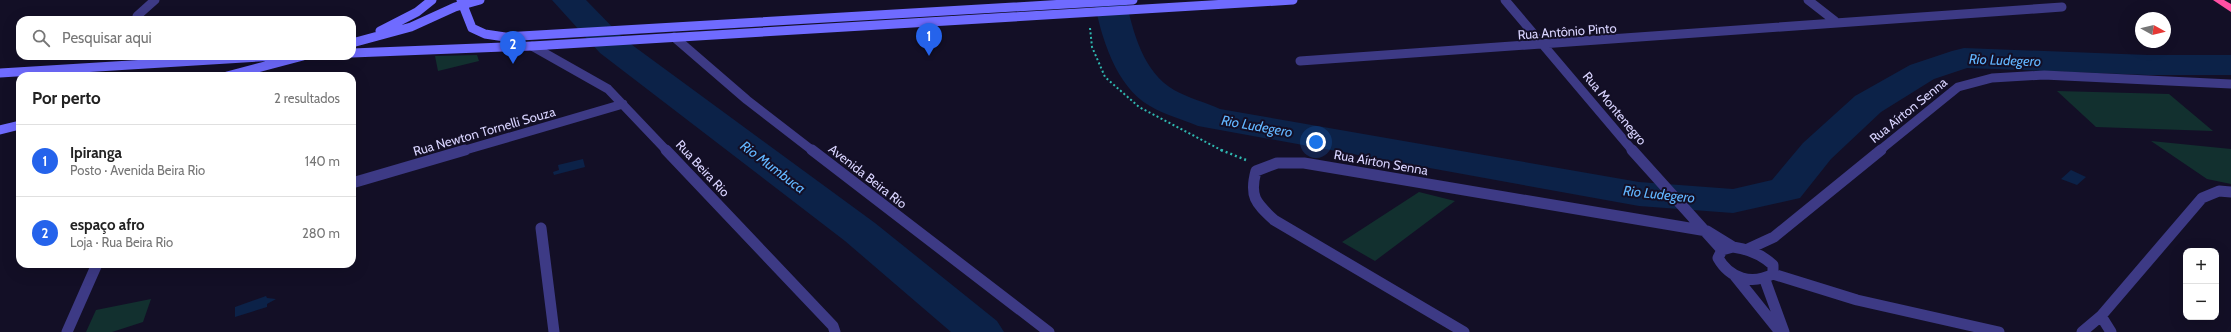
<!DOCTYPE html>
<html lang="pt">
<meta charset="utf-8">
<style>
:root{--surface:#fff;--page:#f2f2f2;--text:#222;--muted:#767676;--line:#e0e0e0;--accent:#2563eb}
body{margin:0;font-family:Cabin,sans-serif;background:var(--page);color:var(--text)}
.controls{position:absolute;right:12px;bottom:12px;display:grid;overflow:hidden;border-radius:8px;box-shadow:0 4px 16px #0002}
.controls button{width:36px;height:36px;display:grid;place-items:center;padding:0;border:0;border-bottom:1px solid var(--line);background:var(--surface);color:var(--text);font:20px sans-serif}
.compass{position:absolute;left:2135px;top:12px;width:36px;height:36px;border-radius:50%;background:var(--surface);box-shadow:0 4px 16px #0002;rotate:98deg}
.you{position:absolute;left:1316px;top:142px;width:14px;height:14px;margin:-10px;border:3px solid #fff;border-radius:50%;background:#1a73e8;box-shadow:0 0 0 6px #1a73e833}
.badge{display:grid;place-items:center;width:26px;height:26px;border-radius:50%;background:var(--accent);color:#fff;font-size:13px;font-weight:700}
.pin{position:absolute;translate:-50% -33px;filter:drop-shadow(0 1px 2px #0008)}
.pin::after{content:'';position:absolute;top:21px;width:14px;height:12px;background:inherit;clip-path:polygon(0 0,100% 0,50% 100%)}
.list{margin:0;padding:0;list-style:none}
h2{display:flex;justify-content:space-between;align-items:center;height:52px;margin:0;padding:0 16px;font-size:17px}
h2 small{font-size:13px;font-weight:400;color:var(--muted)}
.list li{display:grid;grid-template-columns:26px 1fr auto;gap:12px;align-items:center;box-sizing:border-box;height:72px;padding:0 16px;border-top:1px solid var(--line)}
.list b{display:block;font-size:15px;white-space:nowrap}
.list p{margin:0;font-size:13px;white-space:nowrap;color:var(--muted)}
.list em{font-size:13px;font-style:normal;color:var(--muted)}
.icon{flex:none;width:22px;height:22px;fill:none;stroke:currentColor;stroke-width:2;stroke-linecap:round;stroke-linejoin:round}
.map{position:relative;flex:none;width:2231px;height:332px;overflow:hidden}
.search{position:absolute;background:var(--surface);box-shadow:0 4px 16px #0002;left:16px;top:16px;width:340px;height:44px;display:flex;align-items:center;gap:10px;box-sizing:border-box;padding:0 14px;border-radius:12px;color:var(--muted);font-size:15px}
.panel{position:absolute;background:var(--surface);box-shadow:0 4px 16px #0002;left:16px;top:72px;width:340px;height:196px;border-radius:12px}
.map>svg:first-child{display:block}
.green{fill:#12302f}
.water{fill:#0c2248}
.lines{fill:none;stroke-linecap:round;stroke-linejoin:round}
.river{fill:#0c2248;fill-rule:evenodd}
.path-far1{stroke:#2fb8b0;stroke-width:2;stroke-dasharray:2 2.5;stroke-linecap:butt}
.path{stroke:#2fb8b0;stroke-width:2.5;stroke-dasharray:2 3;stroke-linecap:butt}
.lane{stroke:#3d3a85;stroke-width:9}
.street-far1{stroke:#3d3a85;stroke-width:9}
.street{stroke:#3d3a85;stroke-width:11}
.secondary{stroke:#6f6bff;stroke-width:9}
.highway{fill:#ff4fa3;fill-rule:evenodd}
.labels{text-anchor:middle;stroke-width:4;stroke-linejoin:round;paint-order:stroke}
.street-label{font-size:13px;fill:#d9d4ff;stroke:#130f26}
.water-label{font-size:14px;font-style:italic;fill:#62b6ff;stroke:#130f26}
</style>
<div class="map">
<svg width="2231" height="332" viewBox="0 0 2231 332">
<rect width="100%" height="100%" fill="#130f26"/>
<!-- green -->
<path class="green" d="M477,55L479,61L438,71L435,56Z
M2057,91L2169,94L2213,131L2096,127Z
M2151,141L2231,149V184L2207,179Z
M1419,192L1455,201L1375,261L1342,242Z
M151,299L143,322L112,332H86L96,310Z"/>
<!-- water -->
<path class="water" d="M583,159L585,167L554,175L553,172L559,170L558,165Z
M2071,170L2086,177L2077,185L2061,179Z
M266,296L267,298L276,299L267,304V307L235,317V307Z"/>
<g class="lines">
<!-- river -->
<path class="river" d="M552,0H586L624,39L875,223L997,321L1004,332H951L845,241L600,53Z
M1094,0H1126C1133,32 1143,72 1174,90C1188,98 1205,102 1220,109L1639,182L1733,189L1772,180L1803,143L1855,96L1910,65L1952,51L1964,48L2148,55H2231V75H2148L1967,68L1934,79L1881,112L1831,159L1800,198L1733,213L1639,206L1198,126C1182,119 1165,115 1150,106C1115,86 1101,36 1094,0Z"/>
<!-- path-far1 -->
<path class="path-far1" d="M1090,28L1092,47L1105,77L1139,107L1223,151"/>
<!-- path -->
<path class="path" d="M1221,150L1246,160"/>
<!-- lane -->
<path class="lane" d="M137,16L155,0"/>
<!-- street-far1 -->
<path class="street-far1" d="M1505,0L1633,151
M1808,0L1835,21
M674,37L747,100L813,151
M532,46L608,89L667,151
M1300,61L2062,7
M462,151L623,104
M1879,151L1958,87L1992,78L2044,75L2231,84"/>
<!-- street -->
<path class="street" d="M666,150L833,326L835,332
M812,150L1049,332
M1632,150L1722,250
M352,183L465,150
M541,228L554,332
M1733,247C1749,249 1761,254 1773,265V274C1752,285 1730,279 1718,258L1722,250Z
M1748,249L1774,237L1881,150
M1773,274L1857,300L1999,332
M1735,276L1780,332
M1765,280L1784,332
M2101,316L2111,332
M67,332L97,264
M1464,332L1274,220C1256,203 1249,197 1256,171L1277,163H1304L1707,231L1733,247
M2082,332L2101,316L2202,198L2219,191L2231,192"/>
<!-- secondary -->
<path class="secondary" d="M461,0L472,28L485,34L505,37L1133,0
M380,31L417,12L432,0
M352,43L411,27L455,7L480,0
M352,53L532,46L1293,0
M0,73L276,56
M227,76L303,56
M0,130L20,125"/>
<!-- highway -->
<path class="highway" d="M2213,0H2224L2231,4V12Z"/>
</g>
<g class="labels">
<!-- street labels -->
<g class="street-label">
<text transform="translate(1567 31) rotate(-4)" y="5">Rua Antônio Pinto</text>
<text transform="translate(1615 108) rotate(50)" y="5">Rua Montenegro</text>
<text transform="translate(1908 110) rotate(-39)" y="5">Rua Aírton Senna</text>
<text transform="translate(484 131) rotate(-16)" y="5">Rua Newton Tornelli Souza</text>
<text transform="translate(1381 162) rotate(10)" y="5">Rua Aírton Senna</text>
<text transform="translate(703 168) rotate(47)" y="5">Rua Beira Rio</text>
<text transform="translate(868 176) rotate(38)" y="5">Avenida Beira Rio</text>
</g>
<!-- water labels -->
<g class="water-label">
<text transform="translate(2005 60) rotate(2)" y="5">Rio Ludegero</text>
<text transform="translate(1257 126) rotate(10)" y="5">Rio Ludegero</text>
<text transform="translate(773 167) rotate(37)" y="5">Rio Mumbuca</text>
<text transform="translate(1659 194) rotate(6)" y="5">Rio Ludegero</text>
</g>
</g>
</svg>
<div class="controls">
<button>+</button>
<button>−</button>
</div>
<svg class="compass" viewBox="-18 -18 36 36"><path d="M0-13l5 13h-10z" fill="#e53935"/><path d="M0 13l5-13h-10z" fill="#767676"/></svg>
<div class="you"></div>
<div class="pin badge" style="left:929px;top:56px">1</div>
<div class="pin badge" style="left:513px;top:64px">2</div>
<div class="search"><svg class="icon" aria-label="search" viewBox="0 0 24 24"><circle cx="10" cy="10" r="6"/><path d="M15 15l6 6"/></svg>Pesquisar aqui</div>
<section class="panel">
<h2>Por perto<small>2 resultados</small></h2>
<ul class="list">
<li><span class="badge">1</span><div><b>Ipiranga</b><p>Posto · Avenida Beira Rio</p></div><em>140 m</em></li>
<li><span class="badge">2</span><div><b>espaço afro</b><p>Loja · Rua Beira Rio</p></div><em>280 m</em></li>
</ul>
</section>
</div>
